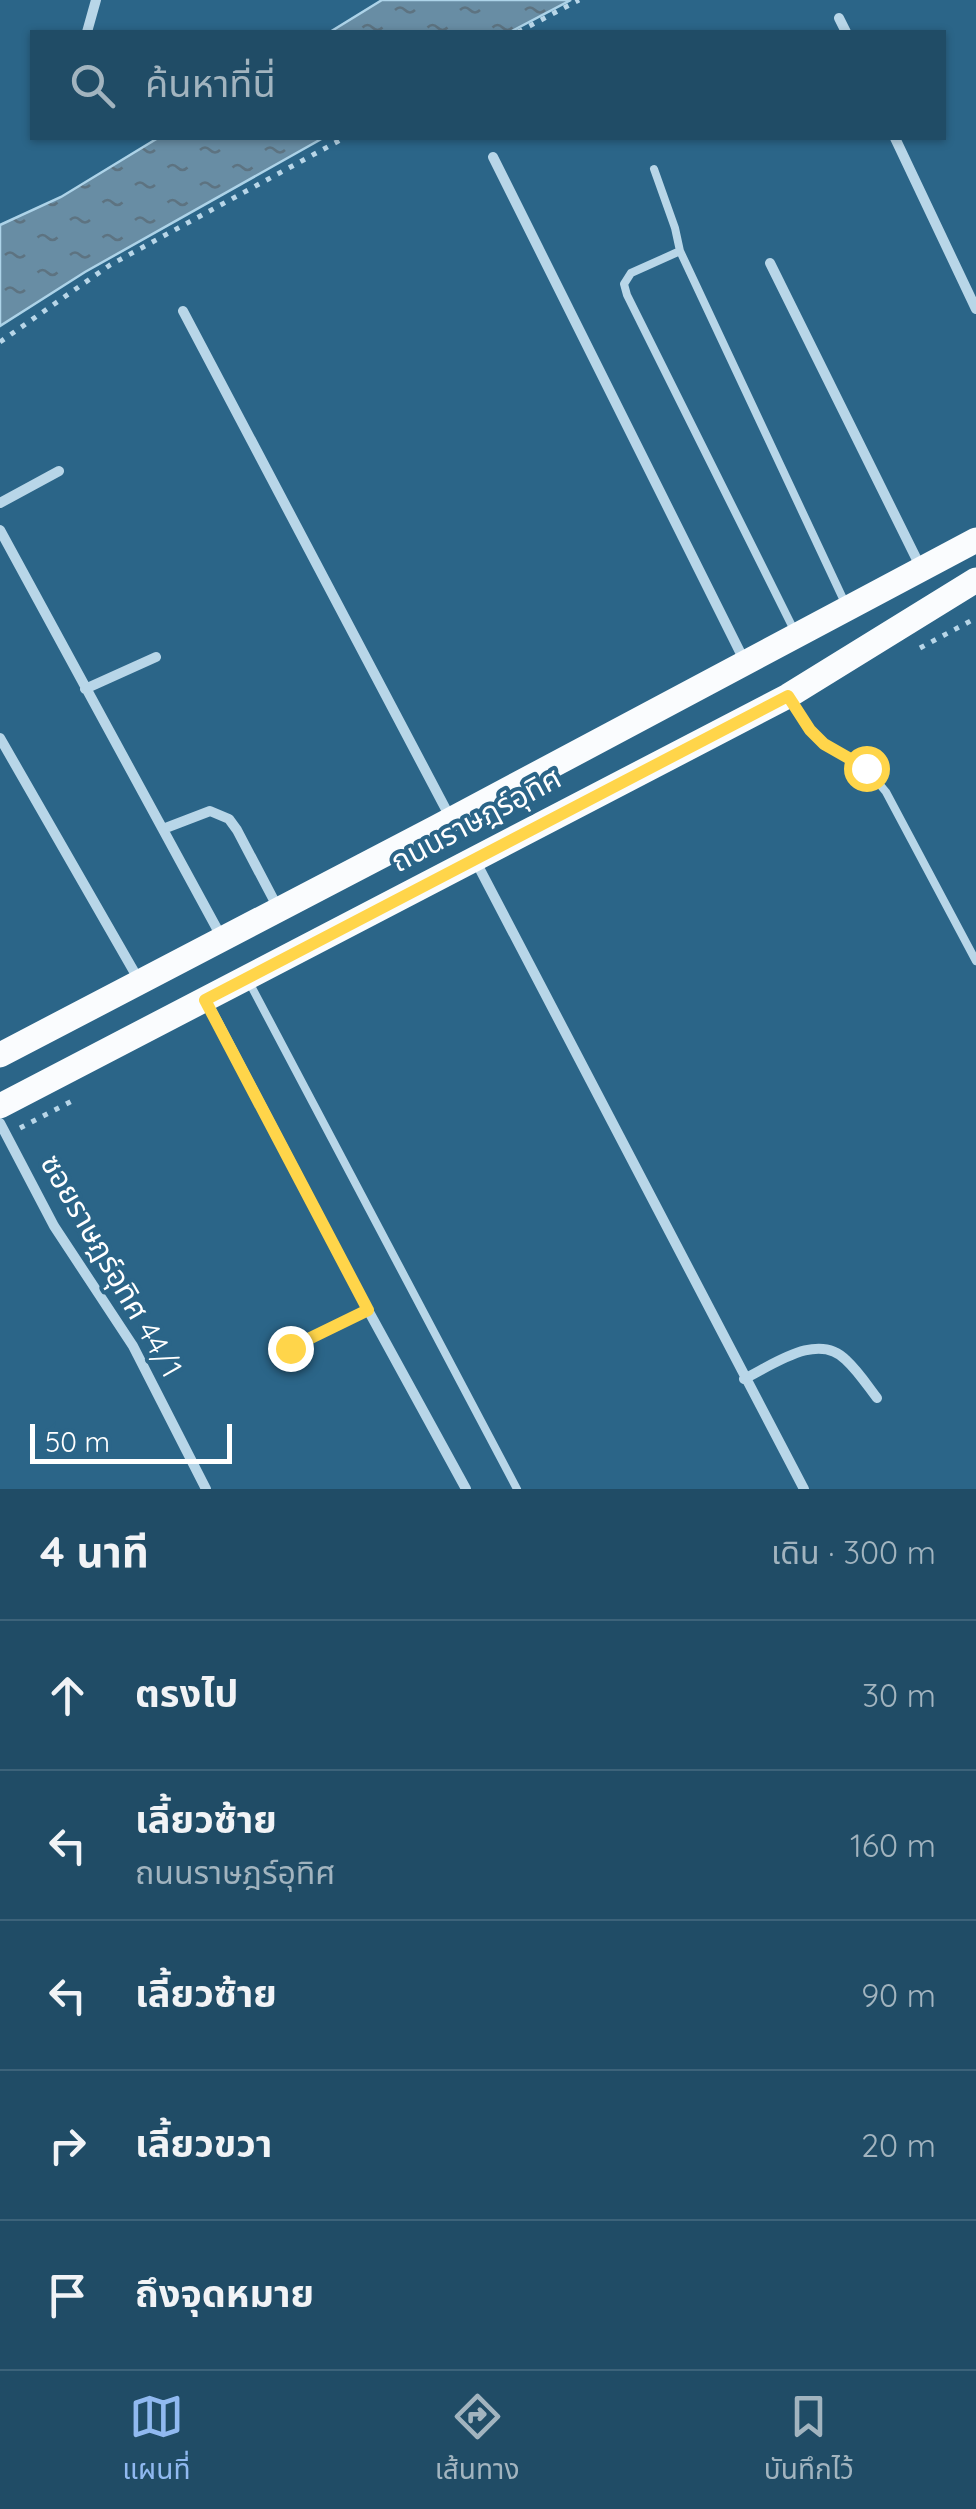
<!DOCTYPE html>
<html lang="th">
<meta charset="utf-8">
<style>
:root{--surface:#204c66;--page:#2d566f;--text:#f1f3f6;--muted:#a2b4bf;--line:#3d637a;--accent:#90b9f0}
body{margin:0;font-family:Quicksand,"Noto Sans Thai",sans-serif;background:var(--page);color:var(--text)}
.scale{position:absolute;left:30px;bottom:25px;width:202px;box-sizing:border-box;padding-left:10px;border:5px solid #fff;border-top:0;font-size:28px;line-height:35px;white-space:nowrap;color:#fff;-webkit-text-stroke:8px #2b6588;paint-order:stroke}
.stop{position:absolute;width:30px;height:30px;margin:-22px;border:8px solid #ffd54a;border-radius:50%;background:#fff}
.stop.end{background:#ffd54a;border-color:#fff;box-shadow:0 2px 10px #0008}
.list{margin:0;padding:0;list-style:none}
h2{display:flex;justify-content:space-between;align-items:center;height:130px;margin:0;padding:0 40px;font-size:42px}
h2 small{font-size:32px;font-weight:400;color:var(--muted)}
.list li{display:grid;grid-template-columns:65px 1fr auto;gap:30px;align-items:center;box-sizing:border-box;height:150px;padding:0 40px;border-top:2px solid var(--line)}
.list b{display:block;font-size:38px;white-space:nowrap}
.list p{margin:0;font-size:32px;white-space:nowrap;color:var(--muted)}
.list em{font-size:32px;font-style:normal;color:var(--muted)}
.icon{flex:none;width:55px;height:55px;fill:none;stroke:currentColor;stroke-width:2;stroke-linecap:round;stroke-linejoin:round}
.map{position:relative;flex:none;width:976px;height:1489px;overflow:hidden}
.search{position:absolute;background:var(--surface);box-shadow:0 2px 8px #0004;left:30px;right:30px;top:30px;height:110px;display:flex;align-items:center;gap:25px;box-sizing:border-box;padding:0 35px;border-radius:0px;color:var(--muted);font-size:38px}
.sheet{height:880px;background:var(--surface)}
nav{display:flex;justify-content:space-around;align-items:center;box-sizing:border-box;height:140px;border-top:2px solid var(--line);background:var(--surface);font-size:28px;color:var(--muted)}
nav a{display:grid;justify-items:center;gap:5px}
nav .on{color:var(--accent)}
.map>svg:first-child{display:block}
.water{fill:url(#water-ripples);stroke:#add3e8;stroke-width:2.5}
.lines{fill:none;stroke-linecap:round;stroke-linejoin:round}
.path{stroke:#b8d6e8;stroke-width:5;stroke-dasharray:5 8;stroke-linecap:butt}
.service{stroke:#b8d6e8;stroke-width:8}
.minor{stroke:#b8d6e8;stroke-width:10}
.primary{stroke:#fafcfe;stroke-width:25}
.route{stroke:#ffd54a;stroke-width:12}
.labels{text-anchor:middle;stroke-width:8;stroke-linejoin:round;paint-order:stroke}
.street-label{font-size:30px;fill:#fff;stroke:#2b6588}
</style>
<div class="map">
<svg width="976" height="1489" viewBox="0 0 976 1489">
<defs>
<pattern id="water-ripples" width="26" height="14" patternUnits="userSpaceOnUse" patternTransform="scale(2.5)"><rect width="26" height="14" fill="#688da4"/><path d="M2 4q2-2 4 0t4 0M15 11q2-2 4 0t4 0" fill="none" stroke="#5d7381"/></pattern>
</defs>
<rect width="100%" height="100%" fill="#2b6588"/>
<!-- water -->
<path class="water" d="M382,0H571L510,32H330Z
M158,138H323L85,272L0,326V225L61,197Z"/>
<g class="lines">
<!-- path -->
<path class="path" d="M518,32L579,0
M0,342L110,265L344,138
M920,648L976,618
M20,1128L72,1101"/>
<!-- service -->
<path class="service" d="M654,169L675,228L680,251L846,605
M680,251L631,273L624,284L627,295L795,632
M791,700L810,730L824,743L866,768L886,792L976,961
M249,982L517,1489"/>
<!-- minor -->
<path class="minor" d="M839,18L846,32
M87,32L96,0
M895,138L976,309
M493,157L745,662
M770,263L921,568
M183,311L451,819
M0,503L59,471
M0,530L222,938
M85,689L156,657
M0,738L140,982
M163,829L210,811L229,819L237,830L278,908
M474,858L804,1489
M206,1000L368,1310L466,1489
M0,1123L54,1226L133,1346L206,1489
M290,1348L368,1310
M744,1379C773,1365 818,1331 846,1360C858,1371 867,1385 877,1398"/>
<!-- primary -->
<path class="primary" d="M0,1055L437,827L976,540
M0,1106L788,696L976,580"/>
</g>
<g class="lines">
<!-- route -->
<path class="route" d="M290,1348L368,1310L205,1000L788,696L810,730L824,744L866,768"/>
</g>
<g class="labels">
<!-- street labels -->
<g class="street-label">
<text transform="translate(476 820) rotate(-28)" y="10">ถนนราษฎร์อุทิศ</text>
<text transform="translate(111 1266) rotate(60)" y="10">ซอยราษฎร์อุทิศ 44/1</text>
</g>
</g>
</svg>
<div class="scale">50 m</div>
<div class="stop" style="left:866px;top:768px"></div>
<div class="stop end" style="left:290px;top:1348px"></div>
<div class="search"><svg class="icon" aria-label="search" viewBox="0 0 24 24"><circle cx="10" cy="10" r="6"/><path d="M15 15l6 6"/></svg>ค้นหาที่นี่</div>
</div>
<section class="sheet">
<h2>4 นาที<small>เดิน · 300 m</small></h2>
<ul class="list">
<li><svg class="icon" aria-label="ahead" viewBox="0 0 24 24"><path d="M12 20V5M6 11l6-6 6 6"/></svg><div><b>ตรงไป</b></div><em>30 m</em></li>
<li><svg class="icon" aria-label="left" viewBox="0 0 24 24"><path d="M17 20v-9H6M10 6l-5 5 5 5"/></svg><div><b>เลี้ยวซ้าย</b><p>ถนนราษฎร์อุทิศ</p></div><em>160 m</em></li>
<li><svg class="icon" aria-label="left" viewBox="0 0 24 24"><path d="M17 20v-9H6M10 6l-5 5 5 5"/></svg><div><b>เลี้ยวซ้าย</b></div><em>90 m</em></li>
<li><svg class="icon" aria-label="right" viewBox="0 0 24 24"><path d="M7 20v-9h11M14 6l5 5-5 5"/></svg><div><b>เลี้ยวขวา</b></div><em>20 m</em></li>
<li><svg class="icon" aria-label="arrive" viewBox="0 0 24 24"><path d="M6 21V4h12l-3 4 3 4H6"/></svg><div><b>ถึงจุดหมาย</b></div></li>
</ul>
</section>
<nav>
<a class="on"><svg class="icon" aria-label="map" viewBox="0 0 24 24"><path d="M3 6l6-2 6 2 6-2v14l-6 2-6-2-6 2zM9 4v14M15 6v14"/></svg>แผนที่</a>
<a><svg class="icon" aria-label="directions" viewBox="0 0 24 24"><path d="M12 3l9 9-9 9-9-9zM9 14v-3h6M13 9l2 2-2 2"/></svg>เส้นทาง</a>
<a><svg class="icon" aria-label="saved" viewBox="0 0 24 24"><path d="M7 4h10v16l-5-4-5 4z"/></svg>บันทึกไว้</a>
</nav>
